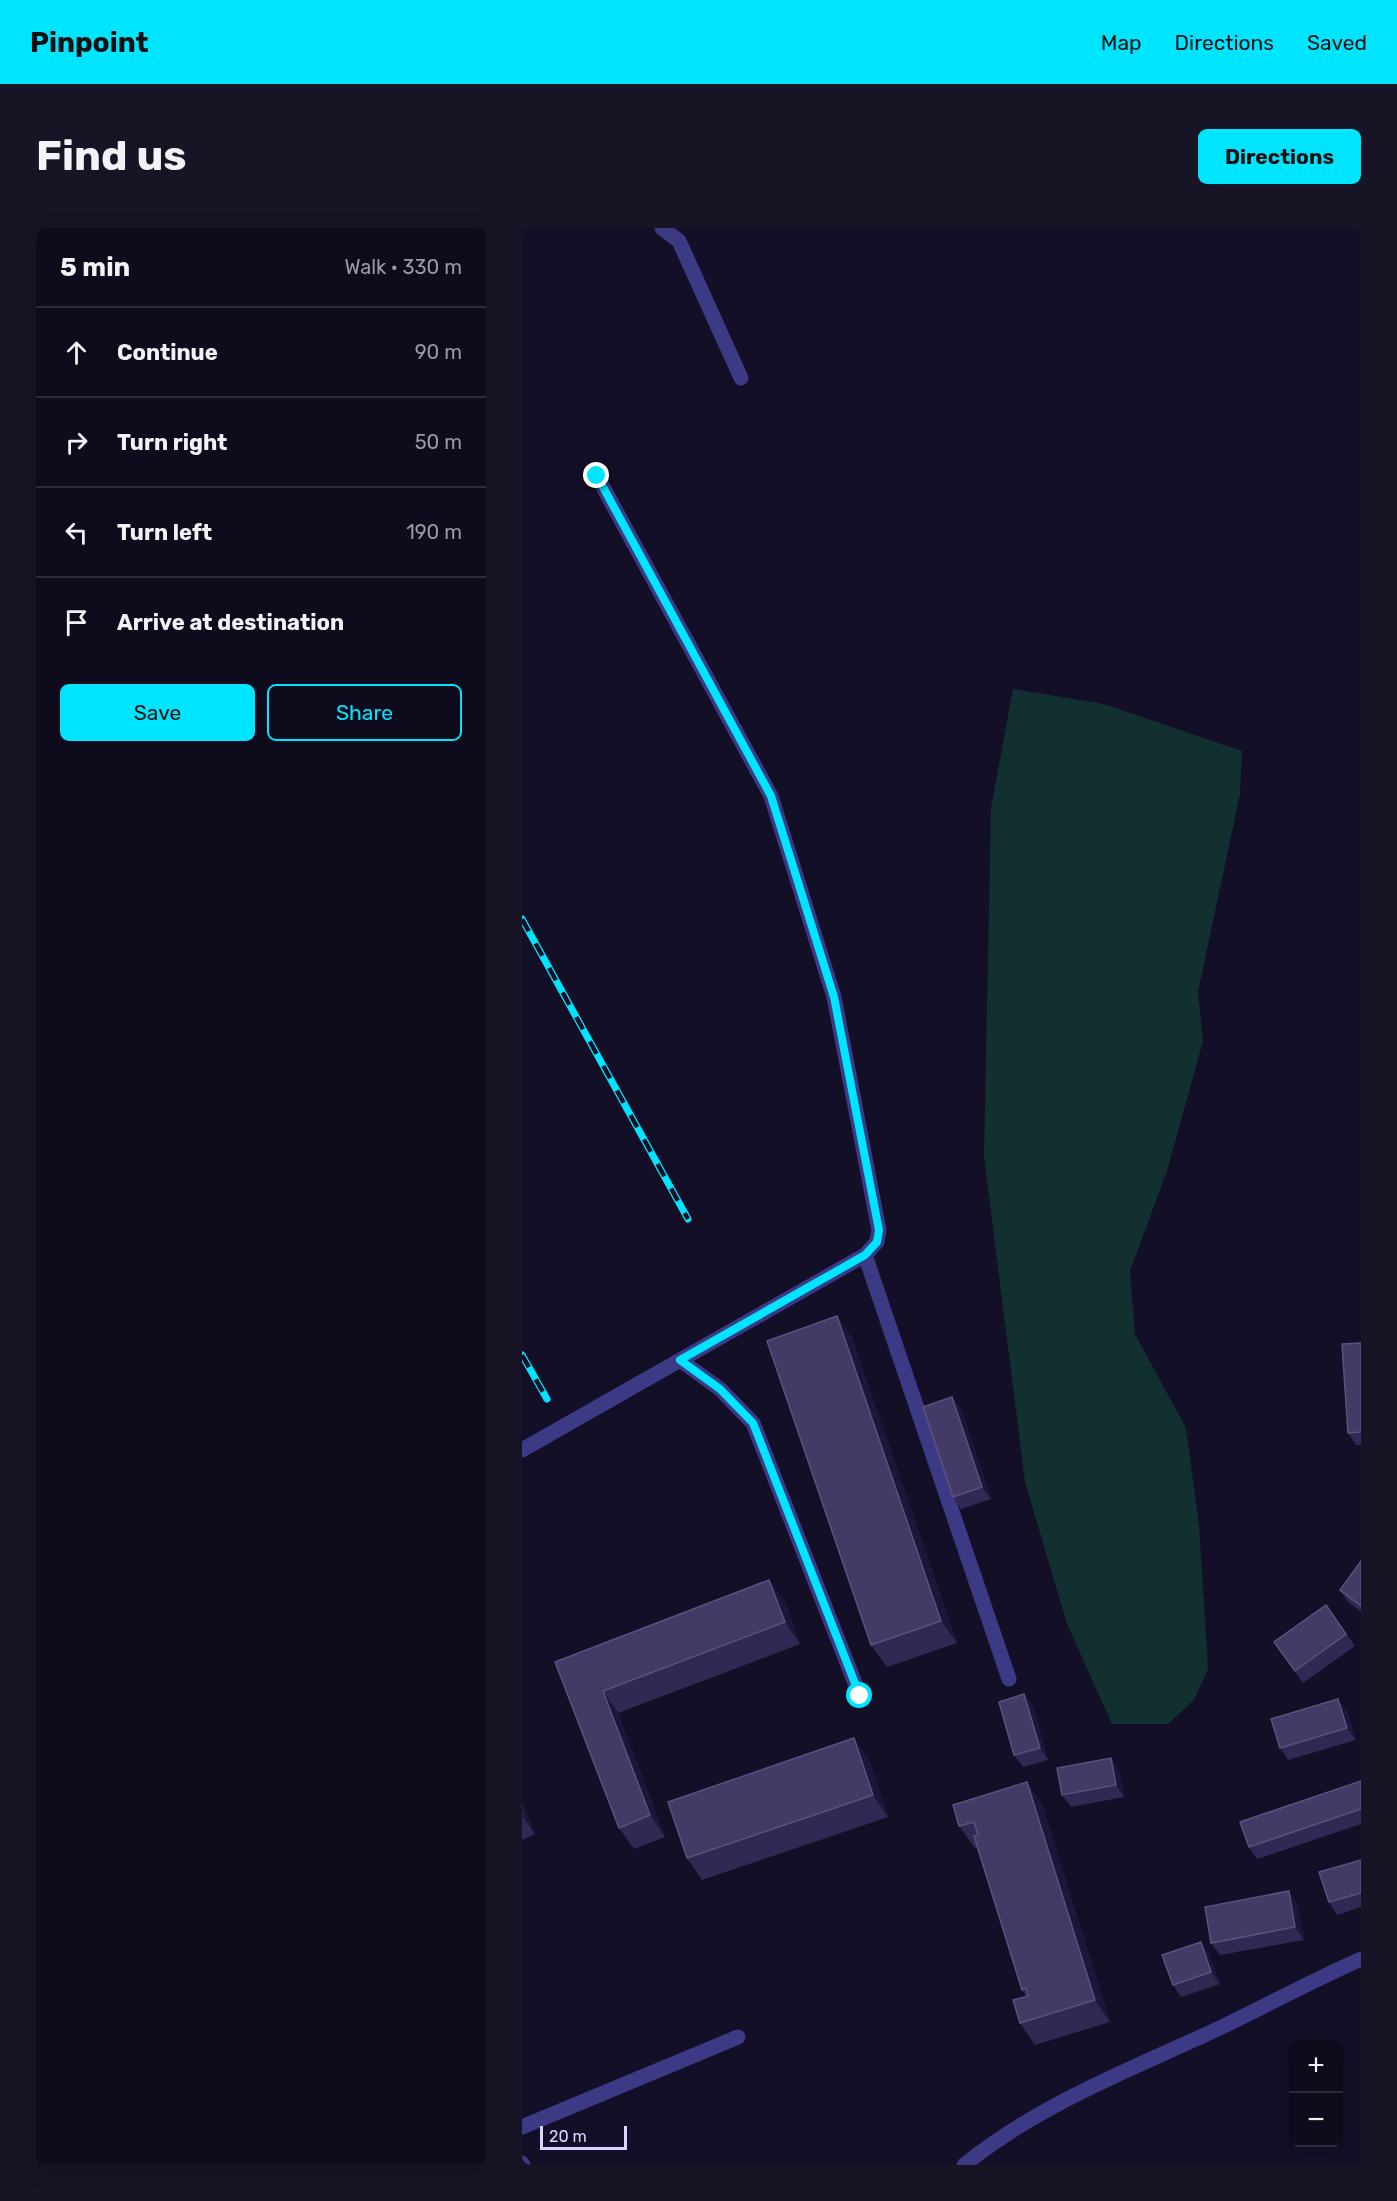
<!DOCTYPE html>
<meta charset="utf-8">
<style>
:root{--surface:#0e0b1c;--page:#171425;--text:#f1f3f6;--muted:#9b9ba3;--line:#2e2b3b;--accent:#00e5ff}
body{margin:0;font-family:Rubik,sans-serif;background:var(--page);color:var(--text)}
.controls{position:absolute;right:18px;bottom:18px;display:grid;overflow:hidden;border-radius:9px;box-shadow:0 6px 24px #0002}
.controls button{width:54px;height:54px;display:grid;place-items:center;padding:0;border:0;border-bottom:2px solid var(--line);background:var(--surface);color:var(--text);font:30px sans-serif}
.scale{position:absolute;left:18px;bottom:15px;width:87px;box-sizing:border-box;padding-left:6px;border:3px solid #d9d4ff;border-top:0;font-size:16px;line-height:21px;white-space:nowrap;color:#d9d4ff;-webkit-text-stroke:4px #130f26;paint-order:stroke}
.stop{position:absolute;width:18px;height:18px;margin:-14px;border:4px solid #00e5ff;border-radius:50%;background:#fff}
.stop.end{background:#00e5ff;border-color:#fff;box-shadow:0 2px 6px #0008}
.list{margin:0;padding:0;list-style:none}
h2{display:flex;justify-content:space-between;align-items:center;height:78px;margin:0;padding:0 24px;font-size:26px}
h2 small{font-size:20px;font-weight:400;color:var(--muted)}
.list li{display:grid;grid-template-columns:39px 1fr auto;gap:18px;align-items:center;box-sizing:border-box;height:90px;padding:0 24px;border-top:2px solid var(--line)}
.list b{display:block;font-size:22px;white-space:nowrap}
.list em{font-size:20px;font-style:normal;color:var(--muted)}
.actions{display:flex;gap:12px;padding:18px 24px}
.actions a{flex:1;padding:14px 0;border:2px solid var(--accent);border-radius:9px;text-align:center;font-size:21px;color:var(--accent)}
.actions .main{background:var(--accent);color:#111}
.icon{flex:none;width:33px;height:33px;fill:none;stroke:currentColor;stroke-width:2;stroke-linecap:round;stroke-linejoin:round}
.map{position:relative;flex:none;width:839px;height:1937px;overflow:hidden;border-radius:9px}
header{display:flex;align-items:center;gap:36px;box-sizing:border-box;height:84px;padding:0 30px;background:var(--accent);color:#111}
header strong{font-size:28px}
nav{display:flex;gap:33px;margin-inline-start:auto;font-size:21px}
.intro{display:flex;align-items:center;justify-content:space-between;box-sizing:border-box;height:144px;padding:0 36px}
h1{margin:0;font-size:42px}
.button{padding:15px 27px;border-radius:9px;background:var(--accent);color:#111;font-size:21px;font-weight:700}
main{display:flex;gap:36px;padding:0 36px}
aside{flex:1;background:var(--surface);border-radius:9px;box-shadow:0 6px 24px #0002}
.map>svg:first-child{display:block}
.green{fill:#12302f}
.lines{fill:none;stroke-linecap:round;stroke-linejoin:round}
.service{stroke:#3d3a85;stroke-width:15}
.minor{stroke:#3d3a85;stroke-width:15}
.rail-casing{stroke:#00e5ff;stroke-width:7}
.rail{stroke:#130f26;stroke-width:4.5;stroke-dasharray:14;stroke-linecap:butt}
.wall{fill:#312854}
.shaded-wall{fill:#1d163a}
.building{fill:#433a66;stroke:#5a527e;stroke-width:1.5}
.route{stroke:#00e5ff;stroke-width:8}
</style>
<header>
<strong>Pinpoint</strong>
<nav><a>Map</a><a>Directions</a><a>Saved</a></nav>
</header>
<div class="intro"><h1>Find us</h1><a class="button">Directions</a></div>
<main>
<aside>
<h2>5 min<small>Walk · 330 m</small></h2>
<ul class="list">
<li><svg class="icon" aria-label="ahead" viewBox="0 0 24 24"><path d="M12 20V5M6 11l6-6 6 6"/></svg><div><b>Continue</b></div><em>90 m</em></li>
<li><svg class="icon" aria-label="right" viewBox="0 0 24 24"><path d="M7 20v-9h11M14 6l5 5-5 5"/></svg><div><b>Turn right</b></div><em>50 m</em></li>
<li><svg class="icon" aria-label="left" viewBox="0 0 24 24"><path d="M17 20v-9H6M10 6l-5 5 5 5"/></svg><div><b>Turn left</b></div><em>190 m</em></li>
<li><svg class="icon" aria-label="arrive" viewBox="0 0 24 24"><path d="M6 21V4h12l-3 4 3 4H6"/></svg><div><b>Arrive at destination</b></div></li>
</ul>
<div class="actions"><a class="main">Save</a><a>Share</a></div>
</aside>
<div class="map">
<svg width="839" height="1937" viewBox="0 0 839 1937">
<rect width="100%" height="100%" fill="#130f26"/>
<!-- green -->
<path class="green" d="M491,461L582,476L720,523L718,566L676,764L681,813L645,943L608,1043L613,1106L664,1200L677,1296L686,1441L672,1472L646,1496H590L545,1396L503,1254L462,928L469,580Z"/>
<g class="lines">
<!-- service -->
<path class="service" d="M343,1027L487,1451
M158,1132L198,1161L231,1195L338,1468
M0,1222L343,1027L355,1014L357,1002L312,769L249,568L75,248
M0,1899L216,1809"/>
<!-- minor -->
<path class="minor" d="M140,0L157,13L219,150
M0,1935L1,1937
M442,1937C515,1878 602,1844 687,1805C738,1781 787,1754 839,1731"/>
<defs>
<path id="rail" d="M0,691L166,991
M0,1127L25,1171"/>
</defs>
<!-- rail casing -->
<use href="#rail" class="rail-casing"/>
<!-- rail -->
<use href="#rail" class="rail"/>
</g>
<!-- wall -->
<path class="wall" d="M315,1088L330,1110L435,1415L365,1439L349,1417Z
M839,1115V1217H834L826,1205Z
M430,1169L439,1181L469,1271L439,1281L431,1269Z
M839,1333V1384L826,1374L818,1362Z
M247,1352L263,1374L278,1416L96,1485L143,1609L112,1621L97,1600L33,1434Z
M804,1377L833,1418L781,1455L752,1414Z
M511,1478L526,1532L501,1539L492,1527Z
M825,1483L834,1512L766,1532L758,1520Z
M332,1510L347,1532L366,1589L180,1652L165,1630Z
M589,1530L597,1542L602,1569L549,1579L540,1567Z
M839,1553V1596L735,1631L727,1619Z
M0,1574L13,1606L0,1612Z
M520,1576L588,1794L513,1817L498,1795L504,1769L500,1762L455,1620H453L437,1598Z
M839,1632V1679L815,1687L807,1674Z
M775,1675L782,1712L698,1727L689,1715Z
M679,1714L687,1726L698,1756L659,1769L651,1757Z"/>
<!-- shaded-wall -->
<path class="shaded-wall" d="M315,1088L330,1110L435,1415L419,1393Z
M430,1169L439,1181L469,1271L460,1259Z
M247,1352L263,1374L278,1416L263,1394Z
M81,1463L96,1485L143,1609L128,1587Z
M502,1466L511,1478L526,1532L518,1520Z
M816,1471L825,1483L834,1512L825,1500Z
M332,1510L347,1532L366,1589L351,1567Z
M589,1530L597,1542L602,1569L594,1557Z
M505,1554L520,1576L588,1794L573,1772Z
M0,1574L13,1606L1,1589Z
M767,1663L775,1675L782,1712L773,1699Z
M679,1714L687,1726L698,1756L689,1744Z"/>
<!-- building -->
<path class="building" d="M315,1088L419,1393L349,1417L245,1113Z
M839,1115V1204L826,1205L820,1116Z
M430,1169L460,1259L431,1269L401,1179Z
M839,1333V1378L818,1362Z
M247,1352L263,1394L81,1463L128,1587L97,1600L33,1434Z
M804,1377L824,1406L773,1443L752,1414Z
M502,1466L518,1520L492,1527L477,1474Z
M816,1471L825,1500L758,1520L749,1491Z
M332,1510L351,1567L165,1630L146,1574Z
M589,1530L594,1557L540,1567L535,1540Z
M839,1553V1581L727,1619L718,1594Z
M505,1554L573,1772L498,1795L491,1772L506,1768L504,1760L500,1762L452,1608L456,1607L452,1594L437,1598L431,1577Z
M839,1632V1665L807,1674L797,1644Z
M767,1663L773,1699L689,1715L683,1679Z
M679,1714L689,1744L651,1757L640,1727Z"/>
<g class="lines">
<!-- route -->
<path class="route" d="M75,248L249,568L312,769L357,1002L355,1014L343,1027L158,1132L198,1161L231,1195L338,1468"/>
</g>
</svg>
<div class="controls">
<button>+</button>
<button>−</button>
</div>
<div class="scale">20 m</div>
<div class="stop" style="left:338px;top:1468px"></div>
<div class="stop end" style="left:75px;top:248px"></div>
</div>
</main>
